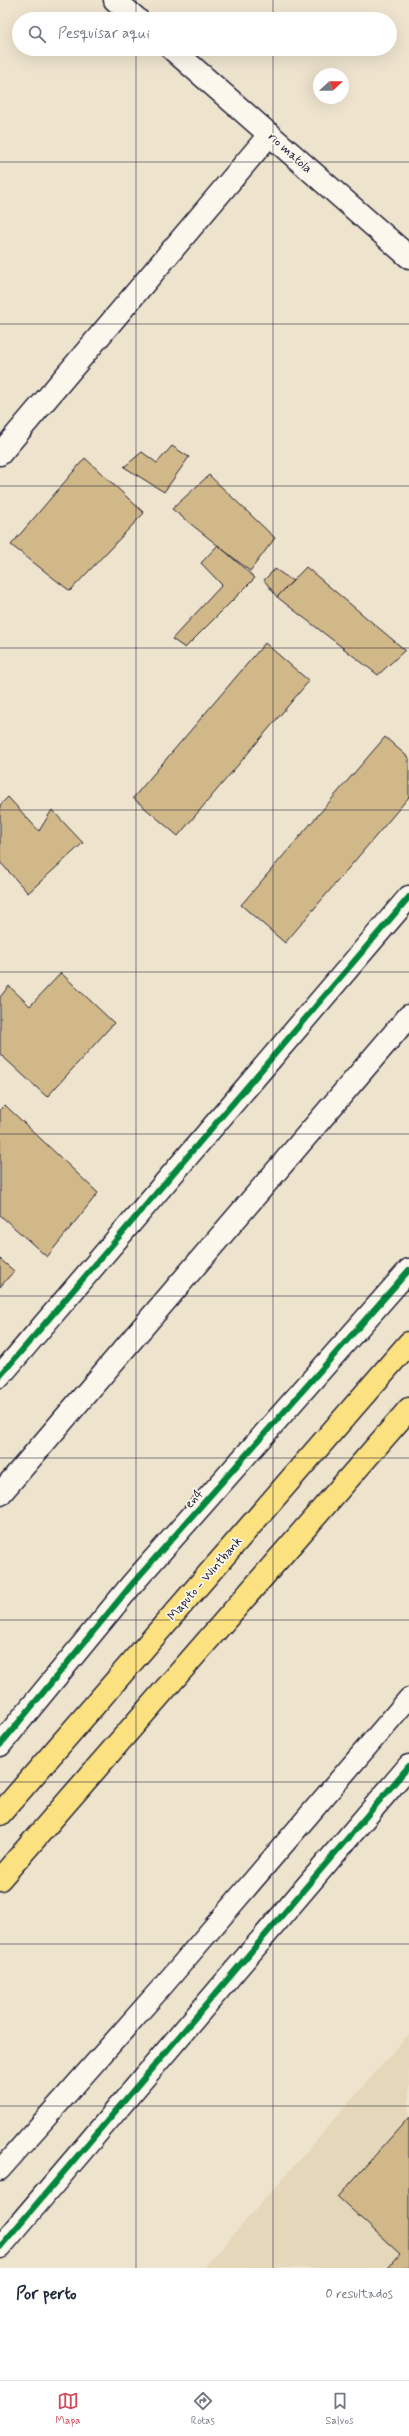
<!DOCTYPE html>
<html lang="pt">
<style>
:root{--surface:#fff;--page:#f6f6f7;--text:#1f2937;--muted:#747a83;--line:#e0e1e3;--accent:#d1495b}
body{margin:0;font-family:Mynerve,sans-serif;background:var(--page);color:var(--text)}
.compass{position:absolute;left:313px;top:68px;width:36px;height:36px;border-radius:50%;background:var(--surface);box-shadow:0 4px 16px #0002;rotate:69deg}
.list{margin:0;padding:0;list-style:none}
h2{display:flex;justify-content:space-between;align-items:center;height:52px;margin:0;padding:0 16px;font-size:17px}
h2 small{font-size:13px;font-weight:400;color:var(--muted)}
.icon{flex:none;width:22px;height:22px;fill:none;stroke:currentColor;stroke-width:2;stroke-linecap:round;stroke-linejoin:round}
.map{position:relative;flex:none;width:409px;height:2268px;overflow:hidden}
.search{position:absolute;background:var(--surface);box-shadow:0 4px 16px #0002;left:12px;right:12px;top:12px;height:44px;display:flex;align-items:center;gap:10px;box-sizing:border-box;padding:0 14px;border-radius:22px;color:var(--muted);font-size:15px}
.sheet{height:112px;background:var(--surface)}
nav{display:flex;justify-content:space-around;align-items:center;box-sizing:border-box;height:56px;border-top:1px solid var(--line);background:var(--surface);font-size:11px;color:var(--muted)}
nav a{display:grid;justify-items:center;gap:2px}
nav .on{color:var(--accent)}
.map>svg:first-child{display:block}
.built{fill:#e5d7b9}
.building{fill:#d1b888;stroke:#22223b}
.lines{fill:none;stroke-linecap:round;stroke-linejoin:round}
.lane-casing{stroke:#22223b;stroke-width:23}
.street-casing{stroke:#22223b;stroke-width:25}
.highway-casing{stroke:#22223b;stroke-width:25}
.lane{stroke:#fbf7ec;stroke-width:20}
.street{stroke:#fbf7ec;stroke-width:22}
.highway{stroke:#fbe180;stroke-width:22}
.cycleway-casing{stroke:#fbf7ec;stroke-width:8}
.cycleway{stroke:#00873e;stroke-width:6}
.grid{fill:none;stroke:#22223b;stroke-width:1;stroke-opacity:0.55}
.labels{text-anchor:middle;stroke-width:3.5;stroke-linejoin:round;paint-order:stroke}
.street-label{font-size:13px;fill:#22223b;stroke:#fbf7ec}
</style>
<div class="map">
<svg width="409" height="2268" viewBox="0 0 409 2268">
<rect width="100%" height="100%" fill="#eee4ce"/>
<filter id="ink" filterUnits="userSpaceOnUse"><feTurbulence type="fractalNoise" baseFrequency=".025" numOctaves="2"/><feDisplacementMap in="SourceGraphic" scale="8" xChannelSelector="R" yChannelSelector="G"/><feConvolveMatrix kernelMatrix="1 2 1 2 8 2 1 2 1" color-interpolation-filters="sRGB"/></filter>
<g filter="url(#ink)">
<!-- built -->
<path class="built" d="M409,2034V2268H204Z"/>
<!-- building -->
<path class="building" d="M172,446L189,457L164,492L124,467L142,452L157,463Z
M85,458L144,513L70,591L11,545Z
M209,475L275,538L250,571L172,509Z
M218,545L255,578L185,648L172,639L222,585L201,563Z
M306,567L405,650L378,675L277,597Z
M275,569L293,581L277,597L264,580Z
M265,643L309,681L178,836L133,798Z
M385,737L409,758V797L285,943L241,905Z
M8,797L39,831L52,810L83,843L28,893L0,862V805Z
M61,973L114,1023L47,1097L0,1054V997L9,986L30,1006Z
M5,1105L98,1193L47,1257L0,1215V1110Z
M0,1259L14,1271L0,1287Z
M409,2117V2268H388L400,2254L338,2197Z"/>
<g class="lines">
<defs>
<path id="lane" d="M0,2170L162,1987L409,1698"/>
<path id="street" d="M115,0L137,19
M172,49L409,257
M0,454L270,134
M0,1376L409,897
M0,1494L409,1016
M0,1745L133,1583L409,1270
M0,2247L409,1766"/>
<path id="highway" d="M0,1814L409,1343
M0,1879L409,1409"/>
</defs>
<!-- lane casing -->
<use href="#lane" class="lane-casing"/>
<!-- street casing -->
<use href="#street" class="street-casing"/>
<!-- highway casing -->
<use href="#highway" class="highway-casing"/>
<!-- lane -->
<use href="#lane" class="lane"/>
<!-- street -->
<use href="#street" class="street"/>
<!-- highway -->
<use href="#highway" class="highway"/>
<defs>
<path id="cycleway" d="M0,1376L409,897
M0,1745L133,1583L409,1270
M0,2247L409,1766"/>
</defs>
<!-- cycleway casing -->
<use href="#cycleway" class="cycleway-casing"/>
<!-- cycleway -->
<use href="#cycleway" class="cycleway"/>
</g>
</g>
<!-- grid -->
<path class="grid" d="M136,0V19M273,0V19M136,49V2268M273,49V2268M0,162H409M0,324H409M0,486H409M0,648H409M0,810H409M0,972H409M0,1134H409M0,1296H409M0,1458H409M0,1620H409M0,1782H409M0,1944H409M0,2106H409"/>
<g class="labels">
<!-- street labels -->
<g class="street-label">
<text transform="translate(291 152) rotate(42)" y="5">rio matola</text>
<text transform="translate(193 1498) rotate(-49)" y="5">en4</text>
<text transform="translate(204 1578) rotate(-49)" y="5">Maputo - Wintbank</text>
</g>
</g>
</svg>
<svg class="compass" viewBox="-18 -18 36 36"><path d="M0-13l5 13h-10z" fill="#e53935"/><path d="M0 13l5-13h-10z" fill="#747a83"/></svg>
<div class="search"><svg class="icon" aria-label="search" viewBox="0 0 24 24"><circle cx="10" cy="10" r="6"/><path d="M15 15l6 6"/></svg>Pesquisar aqui</div>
</div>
<section class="sheet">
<h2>Por perto<small>0 resultados</small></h2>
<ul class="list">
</ul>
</section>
<nav>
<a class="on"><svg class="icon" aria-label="map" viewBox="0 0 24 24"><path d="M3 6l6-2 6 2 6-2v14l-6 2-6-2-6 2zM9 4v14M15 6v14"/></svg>Mapa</a>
<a><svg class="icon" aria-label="directions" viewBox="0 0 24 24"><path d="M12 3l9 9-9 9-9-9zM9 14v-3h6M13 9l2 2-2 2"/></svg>Rotas</a>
<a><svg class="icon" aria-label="saved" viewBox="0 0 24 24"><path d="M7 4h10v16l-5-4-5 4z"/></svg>Salvos</a>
</nav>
